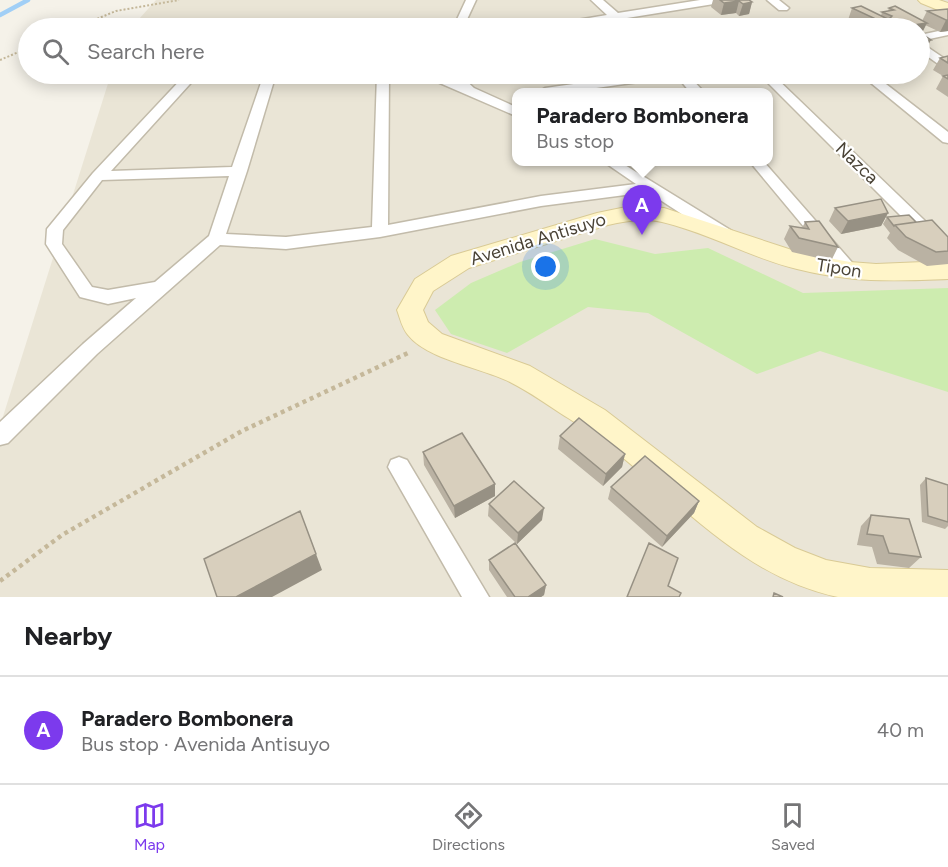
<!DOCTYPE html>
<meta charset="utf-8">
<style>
:root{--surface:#fff;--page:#f6f6f6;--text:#202124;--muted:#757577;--line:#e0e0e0;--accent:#7c3aed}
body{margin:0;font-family:Figtree,sans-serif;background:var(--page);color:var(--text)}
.you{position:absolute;left:546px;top:267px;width:21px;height:21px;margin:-15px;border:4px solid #fff;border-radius:50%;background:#1a73e8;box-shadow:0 0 0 9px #1a73e833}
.badge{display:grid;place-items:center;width:39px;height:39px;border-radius:50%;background:var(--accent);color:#fff;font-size:20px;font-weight:700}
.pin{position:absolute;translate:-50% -50px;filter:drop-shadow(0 2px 3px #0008)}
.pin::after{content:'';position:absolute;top:32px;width:21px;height:18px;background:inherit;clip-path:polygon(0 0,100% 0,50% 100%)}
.popup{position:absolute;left:512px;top:88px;width:261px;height:78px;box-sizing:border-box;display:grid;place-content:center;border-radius:12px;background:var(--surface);filter:drop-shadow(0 2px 4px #0005);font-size:20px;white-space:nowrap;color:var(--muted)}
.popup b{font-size:22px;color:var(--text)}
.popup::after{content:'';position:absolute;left:50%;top:100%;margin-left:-12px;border:12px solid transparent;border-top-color:var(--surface)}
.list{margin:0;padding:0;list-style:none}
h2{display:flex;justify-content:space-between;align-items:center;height:78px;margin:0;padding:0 24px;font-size:26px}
h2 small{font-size:20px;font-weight:400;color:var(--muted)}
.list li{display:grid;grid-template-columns:39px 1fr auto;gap:18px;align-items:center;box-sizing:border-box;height:108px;padding:0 24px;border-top:2px solid var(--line)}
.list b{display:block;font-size:22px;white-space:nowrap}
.list p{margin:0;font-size:20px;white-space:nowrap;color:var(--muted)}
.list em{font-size:20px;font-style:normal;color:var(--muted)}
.icon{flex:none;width:33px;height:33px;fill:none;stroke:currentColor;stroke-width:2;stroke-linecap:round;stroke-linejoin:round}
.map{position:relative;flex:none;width:948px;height:597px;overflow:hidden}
.search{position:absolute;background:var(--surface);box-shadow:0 3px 15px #0003;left:18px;right:18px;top:18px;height:66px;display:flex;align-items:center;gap:15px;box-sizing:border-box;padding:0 21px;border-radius:33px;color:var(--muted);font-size:22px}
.sheet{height:186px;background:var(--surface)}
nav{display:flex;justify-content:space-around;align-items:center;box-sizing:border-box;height:84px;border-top:2px solid var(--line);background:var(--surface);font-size:16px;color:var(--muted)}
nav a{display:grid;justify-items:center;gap:3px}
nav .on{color:var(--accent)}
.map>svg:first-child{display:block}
.residential{fill:#eae5d6;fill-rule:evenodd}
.green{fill:#cdecaf}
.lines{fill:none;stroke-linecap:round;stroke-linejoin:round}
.stream{stroke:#a1cff6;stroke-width:4.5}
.street-casing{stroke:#c2bbaa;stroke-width:3}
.secondary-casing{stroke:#d9ca95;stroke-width:2}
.path-far1{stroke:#c5b89a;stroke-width:2;stroke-dasharray:2 2;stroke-linecap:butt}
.path{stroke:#c5b89a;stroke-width:4.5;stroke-dasharray:4 4;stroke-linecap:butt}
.street{fill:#fff;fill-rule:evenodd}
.secondary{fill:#fff5c9;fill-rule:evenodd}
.wall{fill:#bab2a3}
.shaded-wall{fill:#979184}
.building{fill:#d8cfbd;stroke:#979184;stroke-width:1.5}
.labels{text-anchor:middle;stroke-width:4.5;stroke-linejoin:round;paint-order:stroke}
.street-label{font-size:18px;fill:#4a4336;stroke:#fff}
</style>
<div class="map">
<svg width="948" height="597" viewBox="0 0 948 597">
<rect width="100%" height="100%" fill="#f5f2e9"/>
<!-- residential -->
<path class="residential" d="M156,0H948V597H0V426L111,74H920V28H131ZM516,92H768V162H516Z"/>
<!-- green -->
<path class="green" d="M595,239L655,254L708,248L803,293L948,288V392L820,351L757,374L648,313L588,307L507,353L451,334L435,310L471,283L520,262Z"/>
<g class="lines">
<!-- stream -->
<path class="stream" d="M0,15L28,0"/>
<defs>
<path id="street" d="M466,0H476L463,28H453Z
M591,0H603L618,13L700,0H725L720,3L565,28H541L547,25L607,15Z
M767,0H779L789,8L787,10H779Z
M948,29V35L920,41V35Z
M920,42L948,61V71L920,51Z
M186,74H199L111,171L232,167L264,74H276L247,171L226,234L286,237L372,227L377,74H389L388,225L541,196L636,184L604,162H620L732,231L734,235L732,239H720L648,192L541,206L380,237L286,249L220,245L97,354L8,443L0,445V422L83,344L136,298L108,304L80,297L46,244L47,229L93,173ZM229,176L209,236L155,282L108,290L92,287L62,244L63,230L102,180Z
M419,74H435L451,80L446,74H459L474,88L516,107V116Z
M645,74H673L667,78L568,92H538L545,88Z
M675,74H687L704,92H690Z
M759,74H772L948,243V259L942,257Z
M860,74H873L948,132V143L943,142Z
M750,162H764L856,267L859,271L856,275H844Z
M399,457L407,460L489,597H462L388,467L391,460Z"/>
<path id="secondary" d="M918,0H939L948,3V14L921,3Z
M631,206L664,208L801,253L850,262L876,264L948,261V279C894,281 851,283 797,269C751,258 709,233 662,222C644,218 626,221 608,225L469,268L433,291L423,310L428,322L442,334L530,366L605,410L757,527L795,548L826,560L870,568L948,570V597H838C727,574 660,474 568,418C549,406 530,392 510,382C482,368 426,359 408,335C402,328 400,318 397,310L415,279L451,256L597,213Z"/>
</defs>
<!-- street casing -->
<use href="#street" class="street-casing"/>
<!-- secondary casing -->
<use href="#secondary" class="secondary-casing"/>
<!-- path-far1 -->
<path class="path-far1" d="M75,28L116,11L179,0
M0,60L28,48"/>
<!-- path -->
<path class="path" d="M0,581L62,535L242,431L410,352"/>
<!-- street -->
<use href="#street" class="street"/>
<!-- secondary -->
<use href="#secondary" class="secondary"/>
</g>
<!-- wall -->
<path class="wall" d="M713,0H749L752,2L749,14L739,16L736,13L721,15L711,7Z
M852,8L881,16L882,12L888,11L889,8L922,21L927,11L948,9V31L940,32L925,25L921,34L924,52L920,28H866L848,20Z
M948,56V97L936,89L943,76L933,70L940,58Z
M835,208L888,213L881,226L841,234L829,221Z
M887,217L916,222L948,237V264L927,266L898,250L887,238L890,233L883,224Z
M805,222L838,247L831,261L792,252L784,239L790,226L802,228Z
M560,436L625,454L622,467L603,486L558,449Z
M423,452L495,484V496L455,518L424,465Z
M926,478L948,485V526L945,529L922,522L920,485Z
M611,487L699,501L694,513L662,547L608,499Z
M489,504L542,520L517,544L488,516Z
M871,515L921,557L909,568L877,564L872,547L857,545L861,526Z
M489,560L546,585L544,595L541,597H507L489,570Z"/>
<!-- shaded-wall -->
<path class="shaded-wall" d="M739,1L736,13L721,15L724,3Z
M752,2L749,14L739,16L743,4Z
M946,20H948V31L940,32Z
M927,23L921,35H920V28H906L907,26Z
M902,26L900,28H881Z
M931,40L924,52L920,53V41Z
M888,213L881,226L841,234L848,221Z
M625,454L622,467L603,486L606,474Z
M495,484V496L455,518L454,506Z
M699,501L694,513L662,547L667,536Z
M544,508L542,520L517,544L518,533Z
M300,511L322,570L272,597H236Z
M546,585L544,595L541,597H528Z"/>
<!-- building -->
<path class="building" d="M720,0H749L752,2L743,4L739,1L724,3Z
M861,6L902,26L881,28L871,23L880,21L852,8Z
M895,6L927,23L907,26L890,18L892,16L882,12L894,10L889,8Z
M948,9V20H946L927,11Z
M920,34H922L931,40L920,41Z
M948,56V63L940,58Z
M948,75V79L943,76Z
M881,199L888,213L848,221L835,208Z
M909,215L916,222L895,225L894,226L887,217Z
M932,220L948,237V251L936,252L906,237L895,225Z
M819,221L838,247L799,238L790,226L809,229L805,222Z
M579,418L625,454L606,474L560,436Z
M462,433L495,484L454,506L423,452Z
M645,456L699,501L667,536L611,487Z
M926,478L948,485V522L928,516Z
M514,481L544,508L518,533L489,504Z
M300,511L316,554L236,597H217L204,559Z
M871,515L909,519L921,557L889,553L883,536L867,534Z
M515,543L546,585L528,597H515L489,560Z
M649,543L678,558L668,586L681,593L679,597H627Z
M774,593L783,597H773Z"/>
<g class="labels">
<!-- street labels -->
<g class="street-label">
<text transform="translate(857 163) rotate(44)" y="6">Nazca</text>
<text transform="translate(538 239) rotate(-17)" y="6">Avenida Antisuyo</text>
<text transform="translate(839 268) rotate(9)" y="6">Tipon</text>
</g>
</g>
</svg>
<div class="you"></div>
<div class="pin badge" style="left:642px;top:235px">A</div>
<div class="popup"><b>Paradero Bombonera</b>Bus stop</div>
<div class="search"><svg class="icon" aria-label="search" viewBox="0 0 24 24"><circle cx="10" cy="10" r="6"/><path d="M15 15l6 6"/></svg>Search here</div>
</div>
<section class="sheet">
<h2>Nearby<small></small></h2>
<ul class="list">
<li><span class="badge">A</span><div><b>Paradero Bombonera</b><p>Bus stop · Avenida Antisuyo</p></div><em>40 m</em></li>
</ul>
</section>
<nav>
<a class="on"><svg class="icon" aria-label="map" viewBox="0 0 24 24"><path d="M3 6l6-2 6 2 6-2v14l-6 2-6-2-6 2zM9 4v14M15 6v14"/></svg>Map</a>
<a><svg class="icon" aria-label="directions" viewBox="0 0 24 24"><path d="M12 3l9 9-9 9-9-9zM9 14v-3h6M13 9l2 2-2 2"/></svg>Directions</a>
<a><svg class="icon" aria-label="saved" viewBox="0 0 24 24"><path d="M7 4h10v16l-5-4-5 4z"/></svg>Saved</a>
</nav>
